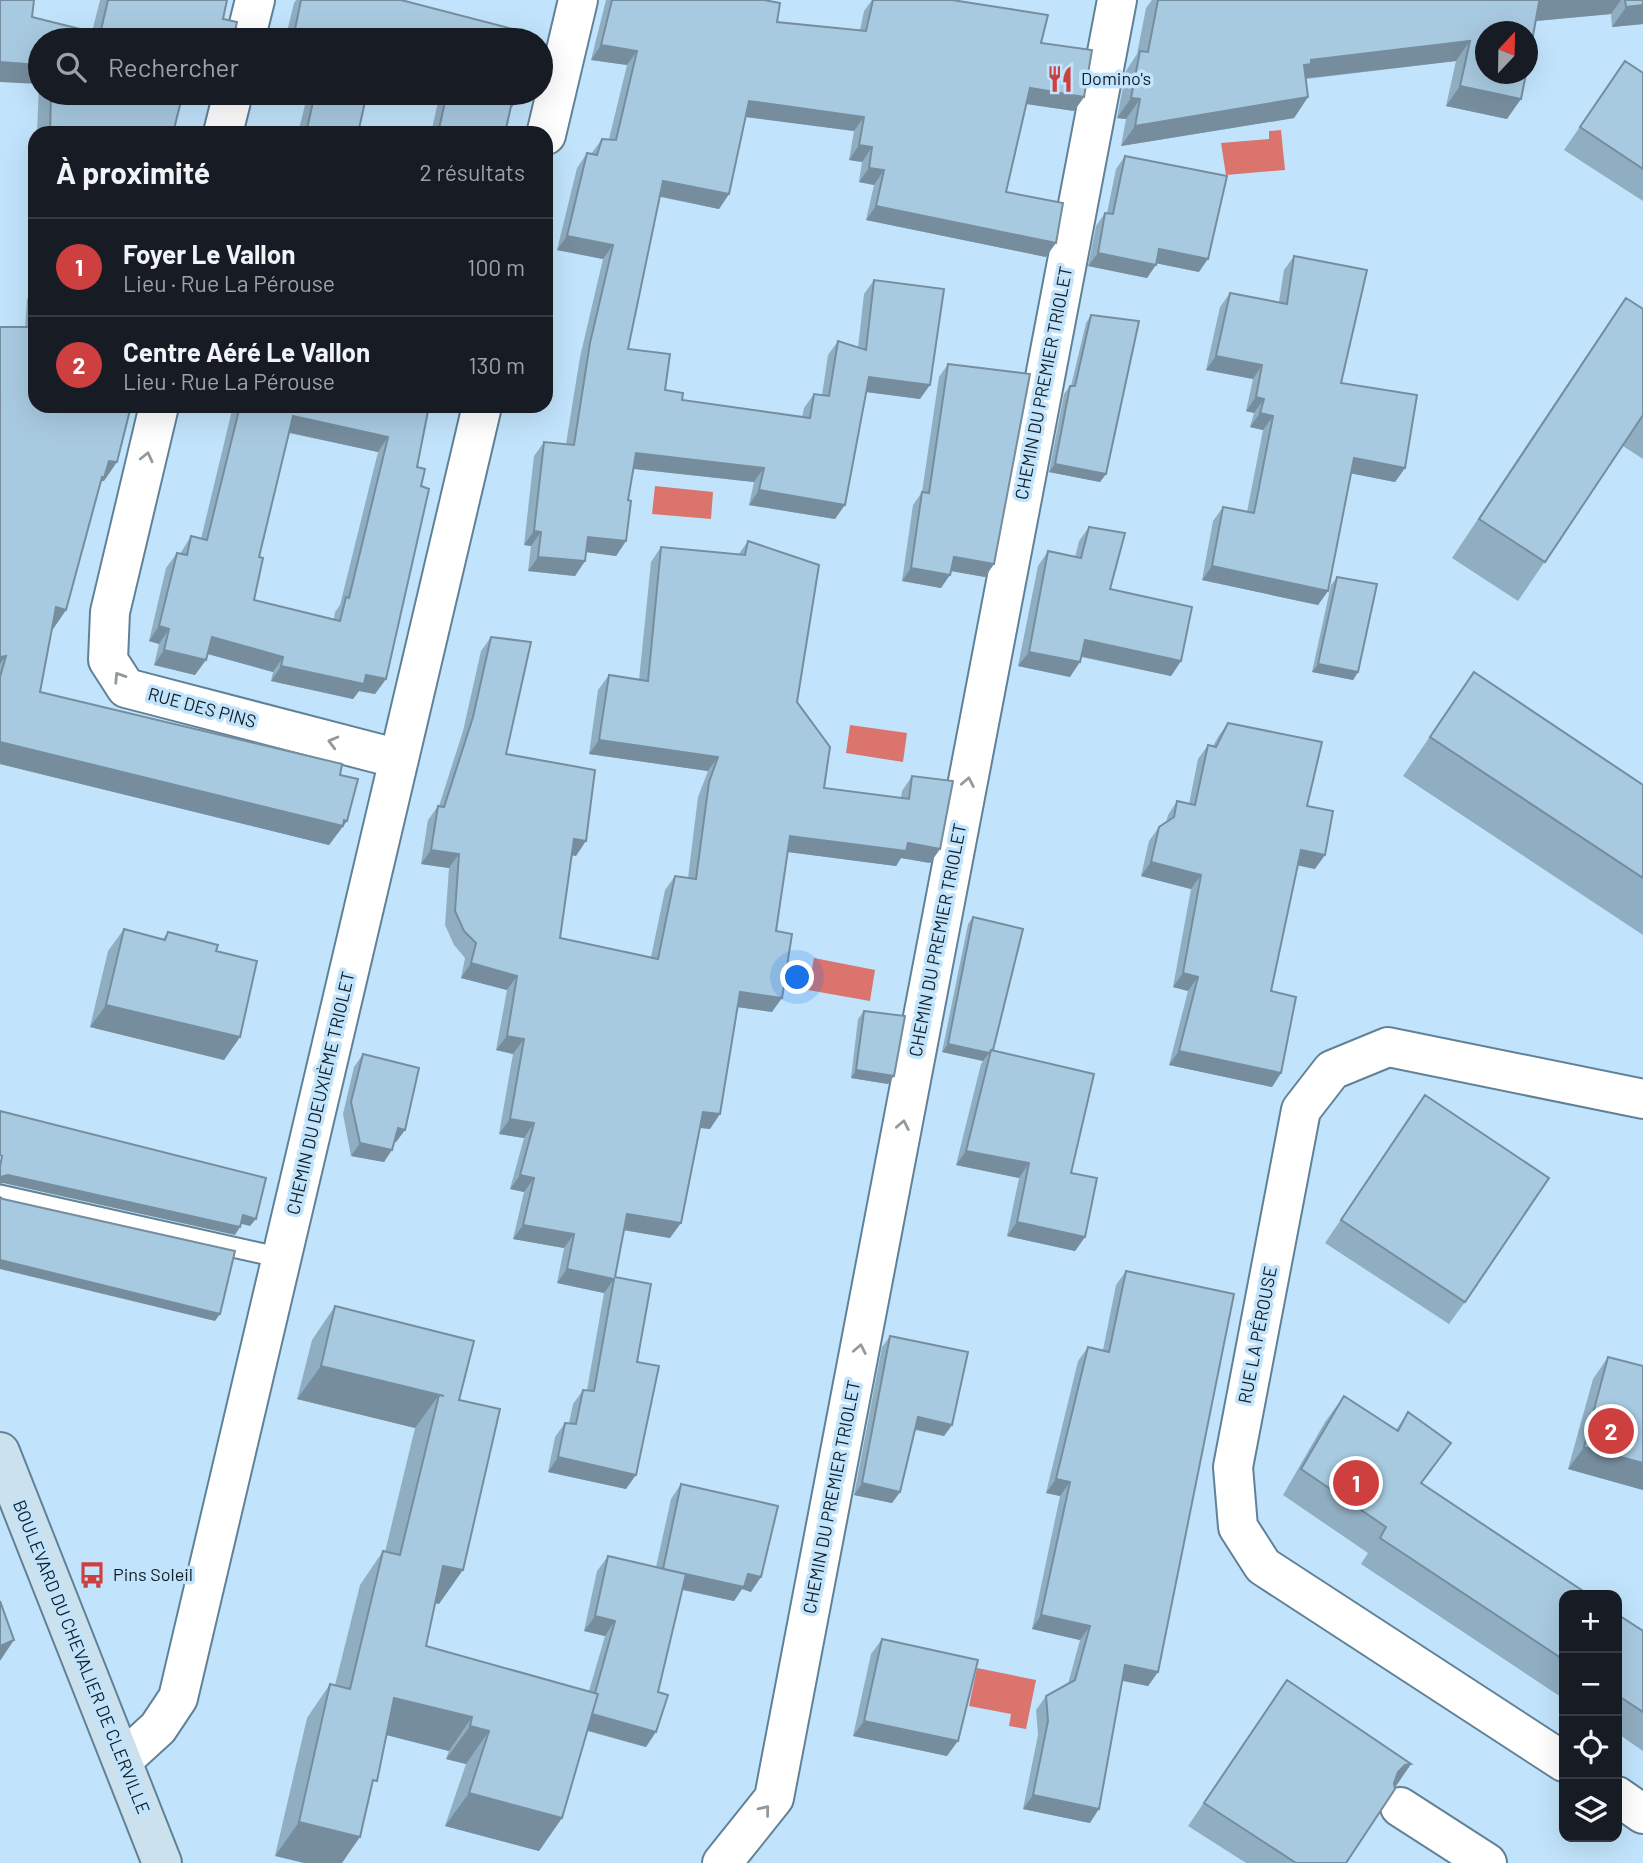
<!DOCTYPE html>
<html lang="fr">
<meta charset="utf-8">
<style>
:root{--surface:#171b24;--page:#242831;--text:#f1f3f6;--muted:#9ea1a6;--line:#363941;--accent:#ce3f3f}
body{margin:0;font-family:Barlow,sans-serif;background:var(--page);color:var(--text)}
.controls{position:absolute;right:21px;bottom:21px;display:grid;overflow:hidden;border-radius:14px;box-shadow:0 7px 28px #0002}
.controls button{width:63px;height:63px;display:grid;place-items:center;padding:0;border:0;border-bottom:2px solid var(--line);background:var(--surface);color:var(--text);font:35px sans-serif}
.compass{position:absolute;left:1475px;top:21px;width:63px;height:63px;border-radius:50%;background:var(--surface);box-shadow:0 7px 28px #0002;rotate:22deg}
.you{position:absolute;left:798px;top:978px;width:24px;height:24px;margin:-18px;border:5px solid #fff;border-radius:50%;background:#1a73e8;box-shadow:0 0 0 10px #1a73e833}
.badge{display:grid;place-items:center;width:46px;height:46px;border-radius:50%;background:var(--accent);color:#fff;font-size:23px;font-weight:700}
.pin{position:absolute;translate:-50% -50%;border:4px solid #fff;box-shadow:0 2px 7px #0006}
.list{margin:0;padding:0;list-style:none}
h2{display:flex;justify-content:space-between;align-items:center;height:91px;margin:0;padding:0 28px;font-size:30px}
h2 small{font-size:23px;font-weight:400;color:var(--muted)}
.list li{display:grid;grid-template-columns:46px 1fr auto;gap:21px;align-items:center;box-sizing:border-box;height:98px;padding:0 28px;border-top:2px solid var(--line)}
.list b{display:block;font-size:26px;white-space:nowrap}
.list p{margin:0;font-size:23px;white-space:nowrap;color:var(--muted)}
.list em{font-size:23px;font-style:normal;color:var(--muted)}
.icon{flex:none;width:38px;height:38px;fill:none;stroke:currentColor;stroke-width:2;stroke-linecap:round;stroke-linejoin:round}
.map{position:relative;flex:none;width:1643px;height:1863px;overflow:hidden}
.search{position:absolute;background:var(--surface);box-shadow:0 7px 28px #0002;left:28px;top:28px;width:525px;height:77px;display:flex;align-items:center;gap:18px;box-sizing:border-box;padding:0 24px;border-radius:38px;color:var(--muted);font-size:26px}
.panel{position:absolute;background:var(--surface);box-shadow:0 7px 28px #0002;left:28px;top:126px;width:525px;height:287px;border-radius:21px}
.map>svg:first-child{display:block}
.water{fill:#da746d}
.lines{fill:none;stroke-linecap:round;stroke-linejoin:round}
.lane-casing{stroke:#618196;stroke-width:23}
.street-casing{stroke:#618196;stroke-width:42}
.secondary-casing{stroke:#618196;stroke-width:42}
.lane{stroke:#fff;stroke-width:19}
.street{stroke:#fff;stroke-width:38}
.secondary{stroke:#cce1ee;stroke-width:38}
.wall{fill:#90aec2;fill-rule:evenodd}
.shaded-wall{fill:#768d9e}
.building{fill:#a8cae1;stroke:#768d9e;stroke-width:2;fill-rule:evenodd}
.oneway{stroke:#93999d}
.labels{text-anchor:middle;stroke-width:7;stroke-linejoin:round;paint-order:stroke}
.poi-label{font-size:18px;fill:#101d25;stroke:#c1e4fc;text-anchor:start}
.street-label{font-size:18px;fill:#101d25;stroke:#c1e4fc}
</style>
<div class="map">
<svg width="1643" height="1863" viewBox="0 0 1643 1863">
<rect width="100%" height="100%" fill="#c1e4fc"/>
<!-- water -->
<path class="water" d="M1281,130L1285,170L1226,175L1221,143L1269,139V131Z
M655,486L713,492L711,519L652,514Z
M850,725L907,733L903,762L846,753Z
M814,958L875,970L870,1001L808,990Z
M977,1668L1036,1680L1026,1729L1009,1726L1011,1714L969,1706Z"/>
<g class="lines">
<defs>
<path id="lane" d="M0,1195L282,1258"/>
<path id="street" d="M245,40L255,0
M223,133L233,93
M546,135L578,0
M159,406L110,612L108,660L126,688L399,759
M123,1760L158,1728L178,1698L482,406
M1564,1762L1263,1566L1238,1527L1233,1467L1301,1110L1332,1070L1388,1047L1643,1099
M1617,1796L1643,1814
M1400,1807L1487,1863
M722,1863L774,1798L1117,0"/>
<path id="secondary" d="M0,1452L162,1863"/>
</defs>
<!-- lane casing -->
<use href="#lane" class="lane-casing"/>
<!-- street casing -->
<use href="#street" class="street-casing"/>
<!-- secondary casing -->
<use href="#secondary" class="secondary-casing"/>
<!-- lane -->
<use href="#lane" class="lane"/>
<!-- street -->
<use href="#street" class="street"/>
<!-- secondary -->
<use href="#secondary" class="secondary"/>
</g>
<!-- wall -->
<path class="wall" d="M100,0H227L223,19L40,40V93H183L173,133H37L39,84L32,17L92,32Z
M296,0H401L516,40H285L294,3Z
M606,0H764L777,22L860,30L864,11L872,0H952L1041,43L1084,97L1074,111L1026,104L1006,192L1046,257L866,220L874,185L859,182L862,162L849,160L854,131L745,117L729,194L719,209L660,197L628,349L665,390L682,400L802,417L804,408L814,394L822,395L828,355L838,341L858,348L864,294L874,280L920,399L866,392L835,519L749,505L754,482L634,469L628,500L626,541L616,556L586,552L585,561L575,576L528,571L531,546L524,545L534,456L544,442L566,444L580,357L603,259L557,250L577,168L587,153L591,154L602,139H609L627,65L591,60Z
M1152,0H1643V24L1612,27L1611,14L1536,21L1507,119L1446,106L1456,61L1306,79L1308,97L1294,118L1121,146L1126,119L1117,118L1126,71L1137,54L1146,8Z
M1625,61L1643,73V201L1564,150Z
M308,93H367L358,133H298Z
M440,93H522L512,107H510L505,133H431Z
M1125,156L1199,272L1156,263L1147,278L1088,266L1096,226L1105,213H1107L1116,169Z
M1294,256L1341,383L1405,468L1395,482L1350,473L1328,591L1318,605L1202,580L1213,521L1223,507L1247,512L1263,430L1250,427L1254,413L1246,411L1253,379L1206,370L1220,307L1230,293L1279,302L1284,270Z
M35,287V406L104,481H102L101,483L66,610L53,629H52L40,692L340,775L347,821L329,845L0,764V327H25L27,299Z
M1626,298L1643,309V459L1623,446L1518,601L1452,558L1599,337Z
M1091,315L1106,474L1100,482L1049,472L1064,394L1070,386H1071L1086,323Z
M948,364L994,564L985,577L951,571L941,588L902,581L913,505L922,492L939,377Z
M233,406H429L417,467L421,486L386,679L375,694L359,691L353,699L271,681L273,672L207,654L195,675L154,665L159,644L149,641L166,568L177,553L180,554L191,536L201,539ZM289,433L378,452L340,605L335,612L334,619L254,600L259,557Z
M1089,527L1110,589L1181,661L1171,676L1081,657L1070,677L1018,666L1038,566L1048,551L1075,557L1079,541Z
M748,541L824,788L901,798L902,791L912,776L940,849L930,863L901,858L896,866L788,852L776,931L772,1012L737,1007L710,1129L700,1128L670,1238L624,1230L615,1277L637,1362L626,1489L548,1472L555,1437L565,1423H569L573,1404L583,1390H587L604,1293L557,1283L564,1248L513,1239L524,1192L510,1189L524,1138L499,1134L513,1054L496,1050L507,990L461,978L465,958L454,945L445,925L449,868L421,864L428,820L438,806H439L463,731L481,651L491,637L506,754L576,856L572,855L560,938L651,957L665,890L675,876L688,878L698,797L708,771L589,754L598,690L609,675L639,680L651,562L661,547L738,555Z
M1337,577L1358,672L1353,680L1312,672L1331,585Z
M1474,672L1643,785V935L1403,776Z
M1228,723L1307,806L1315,869L1298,865L1271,991L1281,1073L1272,1087L1169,1065L1188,991L1173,987L1191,889L1141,876L1149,841L1159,827L1166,823L1168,815L1177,801L1189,804L1198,759L1208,745L1213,746L1218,737Z
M973,917L993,1050L1071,1173L1085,1237L1075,1251L1007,1236L1019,1178L956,1165L981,1064L983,1061L942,1052L968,924Z
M124,929L163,939L168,932L216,951L240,1037L224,1060L90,1027L108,951Z
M864,1011L888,1084L851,1078L858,1019Z
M363,1054L405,1130L396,1142H394L384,1162L351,1156L343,1114L354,1067Z
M1425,1095L1465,1302L1449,1324L1325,1243Z
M1126,1271L1158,1672L1148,1686L1122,1681L1090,1823L1023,1809L1038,1735L1036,1710L1046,1696L1068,1684L1080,1640L1032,1629L1060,1496L1046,1493L1078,1361L1088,1347L1103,1350L1116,1285Z
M335,1306L459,1400L439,1604L435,1603L426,1646L589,1691L605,1636L584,1631L597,1571L608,1556L656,1567L671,1499L681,1484L751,1592L742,1589L734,1601L682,1590L658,1692L646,1747L587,1731L562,1818L539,1851L445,1826L466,1764L446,1759L449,1751L386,1735L275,1856L307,1718L330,1684L335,1685L360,1585L383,1551L385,1552L415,1428L297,1399L312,1340Z
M890,1336L952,1425L944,1436L915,1430L900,1492L892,1503L854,1495L882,1347Z
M1608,1357L1643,1366V1490L1568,1469L1593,1379Z
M1344,1396L1396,1430L1408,1412L1432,1470L1421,1484L1564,1595V1699L1361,1564L1368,1553L1283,1495L1325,1422Z
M1617,1614L1643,1631V1751L1617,1733Z
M882,1639L947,1756L853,1736L871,1654Z
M1287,1680L1411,1764L1395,1787L1346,1863H1246L1188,1826Z"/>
<!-- shaded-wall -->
<path class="shaded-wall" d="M1559,0H1621L1611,14L1525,22L1539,2Z
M1643,5V24L1612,27L1626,7Z
M295,29L320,36L317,40H287Z
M1470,41L1456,61L1300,79L1304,65L1311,60Z
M601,45L637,51L627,65L591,60Z
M0,62L40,65V83L39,84L0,82Z
M1460,86L1521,99L1507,119L1446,106Z
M1030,88L1084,97L1074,111L1020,103Z
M512,93H522L512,107L504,105Z
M1308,97L1294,118L1121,146L1135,126Z
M1131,98L1140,99L1126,119L1117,118Z
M749,101L864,117L854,131L739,116Z
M859,145L872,147L862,162L849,160Z
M869,168L884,170L874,185L859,182Z
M663,181L729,194L719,209L654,195Z
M876,206L1056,243L1046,257L866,220Z
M567,236L613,245L603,259L557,250Z
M1159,249L1208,259L1199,272L1150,262Z
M1098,253L1156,265L1147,278L1088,266Z
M1216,356L1262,365L1253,379L1206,370Z
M869,377L930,385L920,399L859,391Z
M1256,397L1264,399L1254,413L1246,411Z
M1260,413L1273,416L1263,430L1250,427Z
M293,416L388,437L378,452L282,431Z
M636,453L764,468L754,482L626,468Z
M1354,458L1405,468L1395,482L1344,472Z
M109,461L117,462L104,481H102L91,497Z
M1055,464L1106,474L1100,482L1049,472Z
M759,490L845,505L835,519L749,505Z
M534,531L541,532L531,546L524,545Z
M588,537L626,541L616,556L578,551Z
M538,557L585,561L575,576L528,571Z
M954,557L994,564L985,577L945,570Z
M1212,566L1328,591L1318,605L1202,580Z
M911,568L950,575L941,588L902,581Z
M56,607L66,610L53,629L43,626Z
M159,626L169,629L159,644L149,641Z
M212,637L283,657L273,672L201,652Z
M1085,640L1181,661L1171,676L1075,655Z
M164,650L206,660L195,675L154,665Z
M1029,652L1080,662L1070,677L1018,666Z
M6,656L0,664V657Z
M1318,664L1358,672L1353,680L1312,672Z
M281,666L366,675L386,679L375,694L359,691L353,699L271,681Z
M599,740L718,757L708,771L589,754Z
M0,742L344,820L347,821L329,845L0,764Z
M790,836L908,843L940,849L930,863L901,858L896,866L780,851Z
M574,839L586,841L576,856L564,854Z
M431,850L459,854L449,868L421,864Z
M1301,850L1325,855L1315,869L1291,864Z
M1151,862L1201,875L1191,889L1141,876Z
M471,963L517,976L507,990L461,978Z
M1183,973L1198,977L1188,991L1173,987Z
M740,992L782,998L772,1012L730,1006Z
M106,1005L240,1037L224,1060L90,1027Z
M507,1036L524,1039L513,1054L496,1050Z
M948,1044L989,1053L983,1061L942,1052Z
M1179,1051L1281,1073L1272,1087L1169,1065Z
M856,1070L894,1076L888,1084L851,1078Z
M703,1112L720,1114L710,1129L693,1127Z
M510,1119L534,1123L524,1138L499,1134Z
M398,1128L405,1130L396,1142L389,1141Z
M360,1143L392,1150L384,1162L351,1156Z
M966,1151L1029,1163L1019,1178L956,1165Z
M8,1175L240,1227L235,1235L3,1183L0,1184V1177Z
M520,1175L534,1178L524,1192L510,1189Z
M627,1214L681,1223L670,1238L617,1229Z
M243,1215L256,1219L250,1226L238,1223Z
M1017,1222L1085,1237L1075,1251L1007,1236Z
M523,1225L574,1234L564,1248L513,1239Z
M0,1260L220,1314L215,1321L0,1269Z
M567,1269L614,1279L604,1293L557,1283Z
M321,1366L439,1395L415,1428L297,1399Z
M918,1417L952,1425L944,1436L910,1428Z
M1584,1447L1643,1463V1490L1568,1469Z
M558,1457L636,1475L626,1489L548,1472Z
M1056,1479L1070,1482L1060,1496L1046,1493Z
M862,1483L900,1492L892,1503L854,1495Z
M443,1566L463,1570L439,1604L420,1599Z
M663,1569L748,1574L761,1577L751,1592L742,1589L734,1601L653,1583Z
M1041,1615L1090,1626L1080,1640L1032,1629Z
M595,1616L615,1621L605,1636L584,1631Z
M14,1640L0,1661V1646Z
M1125,1665L1158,1672L1148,1686L1115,1679Z
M394,1698L472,1717L449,1751L371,1731Z
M589,1713L656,1732L646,1747L579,1728Z
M864,1721L958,1741L947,1756L853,1736Z
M470,1726L489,1731L466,1764L446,1759Z
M1411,1764L1396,1786L1389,1788L1398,1772L1405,1765Z
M469,1793L562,1818L539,1851L445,1826Z
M1033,1795L1099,1809L1090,1823L1023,1809Z
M299,1822L360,1837L342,1863H304L275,1856Z"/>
<!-- building -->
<path class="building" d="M0,0H34L32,17L100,34L108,0H227L223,19L237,22L233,40H40V65L0,62Z
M301,0H401L517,30L516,40H319L320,36L295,29Z
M612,0H764L780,3L777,22L866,31L873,0H952L1048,15L1041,43L1092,50L1084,97L1030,88L1006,192L1063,203L1056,243L876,206L884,170L869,168L872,147L859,145L864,117L749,101L729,194L663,181L628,349L670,354L665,390L683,393L682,400L810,418L814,394L829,396L838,341L866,350L874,280L944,289L930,385L869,377L845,505L759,490L764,468L636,453L628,500L631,501L626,541L588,537L585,561L538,557L541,532L534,531L544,442L574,445L590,343L613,245L567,236L587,153L597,155L602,139L616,140L637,51L601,45Z
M1158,0H1559L1539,2L1528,64V32H1486V74H1526L1521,99L1460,86L1470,41L1311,60V64L1304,65L1308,97L1135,126L1140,99L1131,98L1140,51L1148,52Z
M1625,0H1643V5L1626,7Z
M1625,61L1643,73V169L1580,127Z
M51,93H183L173,133H50Z
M315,93H367L358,133H306Z
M447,93H514L505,133H438Z
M1125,156L1227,176L1208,259L1159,249L1156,265L1098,253L1105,213L1113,214Z
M1294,256L1367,270L1341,383L1417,395L1405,468L1354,458L1328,591L1212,566L1223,507L1254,513L1273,416L1260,413L1264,399L1256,397L1262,365L1216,356L1230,293L1287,304Z
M1626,298L1643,309V415L1545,562L1479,519Z
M1091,315L1139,321L1106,474L1055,464L1070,386H1075Z
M0,327H35V406H131L117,462L109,461L104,478L102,477L66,610L56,607L40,692L342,764L340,775L358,779L347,821L344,820L343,826L0,742V677L6,656L0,657Z
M948,364L1030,374L994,564L954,557L950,575L911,568L922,492L929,493Z
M240,406H429L417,467L425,469L421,486L429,489L386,679L366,675L364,684L281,666L283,657L212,637L206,660L164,650L169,629L159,626L177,553L187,555L191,536L207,540ZM293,416L388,437L349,598L346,597L340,621L254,600L263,558L259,557Z
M1089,527L1125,533L1110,589L1192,607L1181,661L1085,640L1080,662L1029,652L1048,551L1081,558Z
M748,541L819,565L797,702L830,747L824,788L909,799L912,776L953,781L940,849L908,843L906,851L790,836L776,931L792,934L782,998L740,992L720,1114L703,1112L681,1223L627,1214L615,1277L651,1284L637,1362L659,1366L636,1475L558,1457L565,1423L576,1424L583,1390L594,1391L614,1279L567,1269L574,1234L523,1225L534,1178L520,1175L534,1123L510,1119L524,1039L507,1036L517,976L471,963L476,943L464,931L455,911L459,854L431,850L438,806L444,807L473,717L491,637L531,642L506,754L595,770L586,841L574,839L560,938L658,959L675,876L696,879L709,782L718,757L599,740L609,675L648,681L661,547L745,555Z
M1337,577L1377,584L1358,672L1318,664Z
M1474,672L1643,785V878L1430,737Z
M1228,723L1322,742L1307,806L1333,811L1325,855L1301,850L1271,991L1296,997L1281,1073L1179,1051L1198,977L1183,973L1201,875L1151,862L1159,827L1174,817L1177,801L1195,805L1208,745L1216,747Z
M973,917L1023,929L993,1050H991L989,1053L948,1044Z
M124,929L165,940L168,932L218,945L216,951L257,961L240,1037L106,1005Z
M864,1011L905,1016L894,1076L856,1070Z
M991,1050L1094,1074L1071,1173L1097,1178L1085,1237L1017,1222L1029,1163L966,1151Z
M363,1054L419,1068L405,1130L398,1128L392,1150L360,1143L351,1102Z
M1425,1095L1549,1178L1465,1302L1341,1220Z
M0,1111L266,1178L256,1219L243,1215L240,1227L8,1175L0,1177V1167L2,1156L0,1155Z
M0,1197L3,1199L235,1251L220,1314L0,1260Z
M1126,1271L1234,1294L1158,1672L1125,1665L1099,1809L1033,1795L1048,1721L1046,1696L1075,1680L1090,1626L1041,1615L1070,1482L1056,1479L1088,1347L1109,1352Z
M335,1306L474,1341L459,1400L500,1409L463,1570L443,1566L426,1646L598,1694L562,1818L469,1793L489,1731L470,1726L472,1717L394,1698L377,1781L373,1780L360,1837L299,1822L330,1684L350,1689L383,1551L400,1555L439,1395L444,1396L321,1366Z
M890,1336L968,1352L952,1425L918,1417L900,1492L862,1483Z
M1608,1357L1643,1366V1463L1584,1447Z
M1344,1396L1398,1431L1408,1412L1451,1443L1421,1483L1589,1595H1564V1660L1380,1538L1386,1527L1301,1469Z
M681,1484L778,1506L761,1577L748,1574L744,1587L663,1569Z
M608,1556L686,1574L658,1692L668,1695L656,1732L592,1714L598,1694L595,1693L615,1621L595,1616Z
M0,1601L14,1640L0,1646Z
M1617,1614L1643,1631V1712L1617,1695Z
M882,1639L978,1660L958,1741L864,1721Z
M1287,1680L1411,1764L1405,1765L1398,1772L1394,1783L1395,1789L1346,1863H1296L1204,1803Z"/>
<!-- one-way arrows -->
<defs><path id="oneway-chevron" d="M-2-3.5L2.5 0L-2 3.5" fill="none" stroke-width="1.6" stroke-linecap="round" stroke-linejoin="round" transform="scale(1.75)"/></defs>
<g class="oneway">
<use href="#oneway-chevron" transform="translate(147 457) rotate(-77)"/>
<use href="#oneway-chevron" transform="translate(119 677) rotate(-123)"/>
<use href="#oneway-chevron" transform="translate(333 742) rotate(-165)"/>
<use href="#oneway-chevron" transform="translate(968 782) rotate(-79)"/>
<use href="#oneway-chevron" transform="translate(903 1125) rotate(-79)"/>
<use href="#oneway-chevron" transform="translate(860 1349) rotate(-79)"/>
<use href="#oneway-chevron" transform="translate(765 1810) rotate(-51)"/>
</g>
<!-- icons -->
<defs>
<symbol id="restaurant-bare" viewBox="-9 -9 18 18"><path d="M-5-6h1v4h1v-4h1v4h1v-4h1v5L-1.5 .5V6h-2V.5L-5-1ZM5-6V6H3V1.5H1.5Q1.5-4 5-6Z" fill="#ce3f3f" stroke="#c1e4fc" stroke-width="2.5" paint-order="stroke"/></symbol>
<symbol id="bus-bare" viewBox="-9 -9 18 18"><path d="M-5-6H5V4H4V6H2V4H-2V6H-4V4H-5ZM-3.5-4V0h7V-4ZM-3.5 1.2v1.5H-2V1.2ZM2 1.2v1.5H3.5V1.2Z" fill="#ce3f3f" stroke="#c1e4fc" stroke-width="2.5" paint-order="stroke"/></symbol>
</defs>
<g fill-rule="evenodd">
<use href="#restaurant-bare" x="1041" y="60" width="38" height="38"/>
<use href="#bus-bare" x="73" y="1556" width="38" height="38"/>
</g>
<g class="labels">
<!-- poi labels -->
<g class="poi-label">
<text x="1081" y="85">Domino's</text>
<text x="113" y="1581">Pins Soleil</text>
</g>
<!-- street labels -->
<g class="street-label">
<text transform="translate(1044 383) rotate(-79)" y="6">CHEMIN DU PREMIER TRIOLET</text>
<text transform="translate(202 708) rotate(15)" y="6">RUE DES PINS</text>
<text transform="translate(938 940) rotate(-79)" y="6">CHEMIN DU PREMIER TRIOLET</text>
<text transform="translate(321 1093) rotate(-77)" y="6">CHEMIN DU DEUXIÈME TRIOLET</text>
<text transform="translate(1258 1335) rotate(-79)" y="6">RUE LA PÉROUSE</text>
<text transform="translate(832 1497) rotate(-79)" y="6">CHEMIN DU PREMIER TRIOLET</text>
<text transform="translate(81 1657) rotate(68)" y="6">BOULEVARD DU CHEVALIER DE CLERVILLE</text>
</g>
</g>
</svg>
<div class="controls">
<button>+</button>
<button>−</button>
<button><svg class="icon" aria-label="locate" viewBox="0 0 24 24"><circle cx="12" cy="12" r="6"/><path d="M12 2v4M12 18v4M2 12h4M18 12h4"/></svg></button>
<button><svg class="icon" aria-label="layers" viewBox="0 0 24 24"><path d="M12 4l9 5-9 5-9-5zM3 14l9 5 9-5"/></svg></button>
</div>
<svg class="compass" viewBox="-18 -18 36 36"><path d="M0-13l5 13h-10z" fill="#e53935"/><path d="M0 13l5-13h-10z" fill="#9ea1a6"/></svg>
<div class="you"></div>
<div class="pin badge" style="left:1356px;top:1483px">1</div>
<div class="pin badge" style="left:1611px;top:1431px">2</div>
<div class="search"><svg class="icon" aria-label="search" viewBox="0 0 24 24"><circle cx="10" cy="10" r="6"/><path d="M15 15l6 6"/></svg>Rechercher</div>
<section class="panel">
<h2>À proximité<small>2 résultats</small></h2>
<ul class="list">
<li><span class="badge">1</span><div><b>Foyer Le Vallon</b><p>Lieu · Rue La Pérouse</p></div><em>100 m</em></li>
<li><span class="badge">2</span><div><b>Centre Aéré Le Vallon</b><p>Lieu · Rue La Pérouse</p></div><em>130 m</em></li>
</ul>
</section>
</div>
